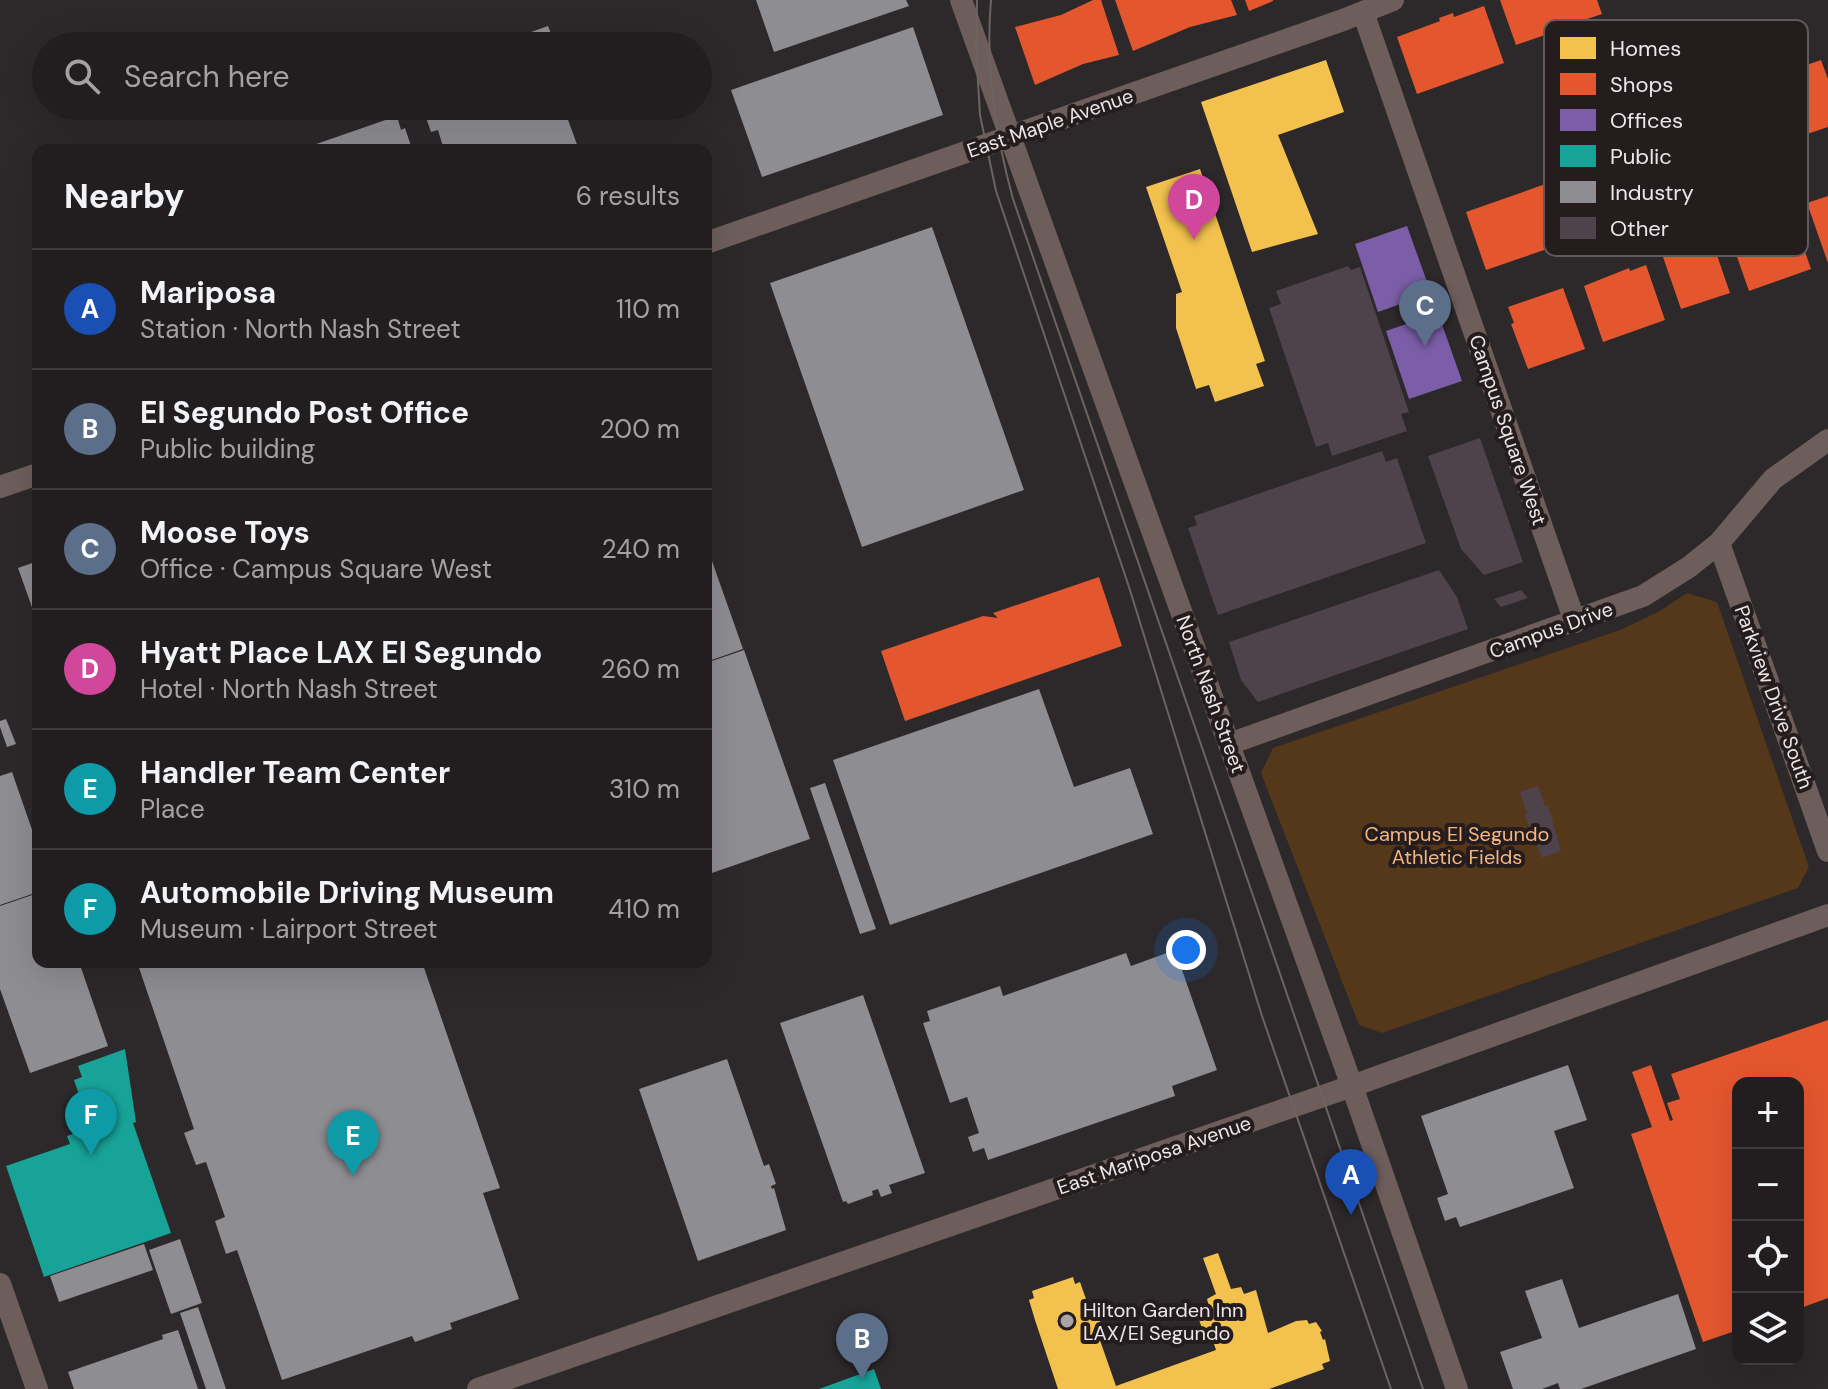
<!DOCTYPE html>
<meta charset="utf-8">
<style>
:root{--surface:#221e1f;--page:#2a2728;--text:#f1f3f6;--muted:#a2a2a4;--line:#3f3c3d;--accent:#aaa4a5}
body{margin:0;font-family:"DM Sans",sans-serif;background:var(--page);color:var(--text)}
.controls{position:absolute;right:24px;bottom:24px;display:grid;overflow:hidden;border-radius:16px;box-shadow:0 8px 32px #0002}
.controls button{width:72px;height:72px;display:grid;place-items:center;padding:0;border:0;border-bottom:2px solid var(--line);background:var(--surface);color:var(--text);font:40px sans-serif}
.you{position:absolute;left:1186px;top:950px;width:28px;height:28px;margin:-20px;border:6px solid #fff;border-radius:50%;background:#1a73e8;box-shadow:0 0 0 12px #1a73e833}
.badge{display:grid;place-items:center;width:52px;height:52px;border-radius:50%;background:var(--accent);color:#fff;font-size:26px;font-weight:700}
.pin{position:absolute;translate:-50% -66px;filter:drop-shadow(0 2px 4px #0008)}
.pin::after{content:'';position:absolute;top:42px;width:28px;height:24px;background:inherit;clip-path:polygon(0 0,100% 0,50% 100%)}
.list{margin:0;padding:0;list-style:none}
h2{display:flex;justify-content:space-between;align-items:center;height:104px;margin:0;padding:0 32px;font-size:34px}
h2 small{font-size:26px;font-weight:400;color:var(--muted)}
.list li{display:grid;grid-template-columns:52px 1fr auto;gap:24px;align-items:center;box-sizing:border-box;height:120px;padding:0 32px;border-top:2px solid var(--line)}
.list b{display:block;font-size:30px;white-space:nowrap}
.list p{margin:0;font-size:26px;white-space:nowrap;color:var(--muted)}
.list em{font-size:26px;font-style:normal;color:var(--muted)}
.icon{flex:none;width:44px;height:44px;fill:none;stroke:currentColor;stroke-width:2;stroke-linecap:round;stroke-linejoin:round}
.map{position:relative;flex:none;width:1828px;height:1389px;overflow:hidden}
.search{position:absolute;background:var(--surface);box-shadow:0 8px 32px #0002;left:32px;top:32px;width:680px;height:88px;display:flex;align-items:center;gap:20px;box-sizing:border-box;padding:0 28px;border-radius:44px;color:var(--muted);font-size:30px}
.panel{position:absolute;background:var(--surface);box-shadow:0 8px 32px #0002;left:32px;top:144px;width:680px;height:824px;border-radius:16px}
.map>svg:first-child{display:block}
.green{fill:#553719}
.homes{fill:#f2c14e}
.shops{fill:#e4572e}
.offices{fill:#7b5ea7}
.public{fill:#17a398}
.industry{fill:#8d8d92}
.building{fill:#4e424b}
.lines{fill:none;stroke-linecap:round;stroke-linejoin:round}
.minor{stroke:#6d5e5b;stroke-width:22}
.tram{stroke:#6d6361;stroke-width:2}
.poi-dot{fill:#aaa4a5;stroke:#251c1e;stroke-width:3}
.labels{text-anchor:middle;stroke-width:8;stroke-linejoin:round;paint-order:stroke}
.street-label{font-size:20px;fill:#ede6e8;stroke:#251c1e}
.park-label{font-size:20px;fill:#f6b77e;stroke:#251c1e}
.poi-label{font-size:20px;fill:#ede6e8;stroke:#251c1e;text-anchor:start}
.key{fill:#251c1e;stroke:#61595b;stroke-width:2}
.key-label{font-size:22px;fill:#ede6e8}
</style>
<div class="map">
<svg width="1828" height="1389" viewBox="0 0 1828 1389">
<rect width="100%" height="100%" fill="#2d2829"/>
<!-- green -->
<path class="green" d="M1687,593L1717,602L1809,867L1798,888L1382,1033L1359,1025L1261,773L1273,748L1620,630L1660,611Z"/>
<!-- homes -->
<path class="homes" d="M1326,60L1344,112L1278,135L1318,234L1252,252L1201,102Z
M1200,169L1265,361L1256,364L1264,386L1215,402L1209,385L1196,389L1176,328V294L1182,292L1146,187Z
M1218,1253L1231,1289L1241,1287L1244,1294L1256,1290L1268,1333L1296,1321L1307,1320L1309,1324L1316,1322L1322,1331L1320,1332L1323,1340L1325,1339L1330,1361L1322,1364L1324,1369L1269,1389H1058L1035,1320L1029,1300L1034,1298L1032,1291L1073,1277L1075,1284L1080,1282L1087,1302L1092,1300L1101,1324L1095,1326L1116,1386L1216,1350L1209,1329L1203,1331L1196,1311L1209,1307L1207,1299L1216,1294L1203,1258Z"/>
<!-- shops -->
<path class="shops" d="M1093,0H1101L1119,55L1083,64L1035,85L1015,27L1061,15Z
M1115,0H1231L1237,15L1190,27L1133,51Z
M1245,0H1273V1L1249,11Z
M1500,0H1597L1602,14L1572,24L1574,28L1560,33L1559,30L1516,45Z
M1484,6L1504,63L1417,94L1397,37L1440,21L1439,18L1453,13L1454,17Z
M1821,60L1828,79V127L1786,141L1764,80Z
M1614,160L1619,172L1615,174L1631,220L1486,270L1466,212Z
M1828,196V263L1807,203Z
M1792,214L1811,269L1749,291L1729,234L1775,217L1776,220Z
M1711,238L1730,293L1681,309L1662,254L1699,239L1700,241Z
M1646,265L1665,320L1603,342L1584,286L1629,268L1630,271Z
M1563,288L1585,349L1528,369L1511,324L1514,323L1508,307Z
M1099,577L1122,646L905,721L881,651L983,616L998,618L993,613Z
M1828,1020V1298L1798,1309V1083H1738V1330L1703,1342L1631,1134L1652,1127L1632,1072L1651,1065L1670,1121L1673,1120L1667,1103L1680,1099L1671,1074Z"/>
<!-- offices -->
<path class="offices" d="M1407,226L1431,293L1378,312L1355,244Z
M1438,313L1462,381L1409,399L1386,331Z"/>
<!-- public -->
<path class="public" d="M125,1049L136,1122L133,1123L171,1233L44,1277L6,1166L70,1144L67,1136L90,1128L74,1080L82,1077L78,1066Z
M874,1369L881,1389H819Z"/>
<!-- industry -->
<path class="industry" d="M756,0H906L909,6L774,52Z
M548,26L553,39L533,46H520L517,37Z
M913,27L943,115L762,177L731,90Z
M422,106H563L579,150H444L438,130L431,132Z
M397,116L401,130L405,128L411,146L408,147L409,150H299Z
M932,227L1024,490L862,547L770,283Z
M706,544L743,649L706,662Z
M38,561V624L18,568Z
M744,650L810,839L706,875V663Z
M1039,689L1074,787L1130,768L1153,834L890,925L833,760Z
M6,719L16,744L7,747L0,727V721Z
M12,772L38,847V892L0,905V776Z
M825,783L876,929L860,934L810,788Z
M38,893V962H79L108,1046L30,1073L0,989V906Z
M1175,950L1217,1070L1172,1086L1175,1096L988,1160L984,1148L973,1152L968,1137L979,1133L967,1097L950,1103L923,1023L930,1021L927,1011L1000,986L1003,996L1126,953L1131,966Z
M137,962H422L500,1188L483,1193L519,1299L450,1323L452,1329L415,1342L412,1336L282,1380L237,1250L226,1254L215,1221L225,1217L206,1162L196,1165L184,1133L194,1129Z
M863,995L925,1173L889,1185L892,1193L881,1197L878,1189L872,1191L873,1195L848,1204L846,1201L843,1202L780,1023Z
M727,1059L764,1166L769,1164L776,1184L771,1186L772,1189L774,1188L786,1230L698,1261L639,1089Z
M1568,1065L1587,1120L1554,1131L1574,1188L1460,1227L1456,1217L1445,1221L1437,1198L1448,1194L1421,1116Z
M180,1239L202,1303L171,1314L149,1250Z
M144,1244L153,1270L59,1302L50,1276Z
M1562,1279L1579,1328L1678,1294L1696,1349L1581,1389H1560L1558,1383L1542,1389H1513L1500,1352L1542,1338L1525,1291Z
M198,1307L226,1389H206L180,1313Z
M178,1330L198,1389H74L68,1372L163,1339L162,1335Z"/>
<!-- building -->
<path class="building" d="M1348,266L1351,270L1360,267L1409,412L1401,414L1407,431L1332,456L1328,443L1316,447L1269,308L1281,304L1276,291Z
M1480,438L1523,562L1484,575L1461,549L1428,456Z
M1382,451L1386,462L1397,458L1426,543L1218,615L1188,528L1197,525L1194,516Z
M1439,570L1457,597L1468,629L1258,702L1241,680L1229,642Z
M1521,590L1528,598L1501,607L1494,599Z
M1538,786L1545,806L1548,805L1561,851L1542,858L1524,814L1527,813L1520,792Z"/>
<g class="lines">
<!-- minor -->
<path class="minor" d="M961,0L1352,1086L1457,1389
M1363,12L1575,622
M706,243L1343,20L1393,0
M0,487L38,474
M1719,543L1828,851
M1229,744L1643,596L1689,567L1719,543L1773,479L1828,440
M0,1284L37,1389
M478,1389L1352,1086L1828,915"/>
<!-- tram -->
<path class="tram" d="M977,0L976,49L980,115L996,191L1129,587L1262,1016L1391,1389
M991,0C985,68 995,133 1013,199L1423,1389"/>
</g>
<!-- markers -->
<circle class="poi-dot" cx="1067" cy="1321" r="8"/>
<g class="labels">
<!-- street labels -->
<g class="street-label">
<text transform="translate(1050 123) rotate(-19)" y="7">East Maple Avenue</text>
<text transform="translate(1508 430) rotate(71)" y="7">Campus Square West</text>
<text transform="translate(1551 630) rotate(-20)" y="7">Campus Drive</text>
<text transform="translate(1211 694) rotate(70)" y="7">North Nash Street</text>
<text transform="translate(1774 697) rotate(70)" y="7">Parkview Drive South</text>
<text transform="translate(1154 1155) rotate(-19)" y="7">East Mariposa Avenue</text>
</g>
<!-- park labels -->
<g class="park-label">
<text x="1457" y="841">Campus El Segundo<tspan x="1457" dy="23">Athletic Fields</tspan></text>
</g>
<!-- poi labels -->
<g class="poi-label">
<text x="1083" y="1317">Hilton Garden Inn<tspan x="1083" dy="23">LAX/El Segundo</tspan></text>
</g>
</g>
<!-- legend -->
<rect x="1544" y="20" width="264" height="236" rx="12" class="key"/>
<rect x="1560" y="37" width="36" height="22" fill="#f2c14e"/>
<rect x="1560" y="73" width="36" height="22" fill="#e4572e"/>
<rect x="1560" y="109" width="36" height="22" fill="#7b5ea7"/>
<rect x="1560" y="145" width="36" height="22" fill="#17a398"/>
<rect x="1560" y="181" width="36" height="22" fill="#8d8d92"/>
<rect x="1560" y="217" width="36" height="22" fill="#4e424b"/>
<g class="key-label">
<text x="1610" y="56">Homes</text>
<text x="1610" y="92">Shops</text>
<text x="1610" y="128">Offices</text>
<text x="1610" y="164">Public</text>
<text x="1610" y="200">Industry</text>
<text x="1610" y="236">Other</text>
</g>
</svg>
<div class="controls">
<button>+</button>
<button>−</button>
<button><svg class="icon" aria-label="locate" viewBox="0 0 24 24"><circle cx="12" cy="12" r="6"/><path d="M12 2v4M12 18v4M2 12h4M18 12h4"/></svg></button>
<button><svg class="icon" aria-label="layers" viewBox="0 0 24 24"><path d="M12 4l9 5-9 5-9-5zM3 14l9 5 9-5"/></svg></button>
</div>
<div class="you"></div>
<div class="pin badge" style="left:1351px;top:1215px;background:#1a4fb4">A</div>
<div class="pin badge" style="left:862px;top:1379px;background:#5c6f8a">B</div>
<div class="pin badge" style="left:1425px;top:346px;background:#5c6f8a">C</div>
<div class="pin badge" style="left:1194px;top:240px;background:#d1479c">D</div>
<div class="pin badge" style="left:353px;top:1176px;background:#0f9aa8">E</div>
<div class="pin badge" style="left:91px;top:1155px;background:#0f9aa8">F</div>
<div class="search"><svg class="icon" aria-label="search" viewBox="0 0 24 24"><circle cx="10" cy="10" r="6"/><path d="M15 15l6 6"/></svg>Search here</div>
<section class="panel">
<h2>Nearby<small>6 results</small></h2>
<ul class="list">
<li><span class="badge" style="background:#1a4fb4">A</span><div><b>Mariposa</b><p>Station · North Nash Street</p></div><em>110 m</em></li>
<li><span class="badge" style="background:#5c6f8a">B</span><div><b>El Segundo Post Office</b><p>Public building</p></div><em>200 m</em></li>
<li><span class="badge" style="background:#5c6f8a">C</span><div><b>Moose Toys</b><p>Office · Campus Square West</p></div><em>240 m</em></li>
<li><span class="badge" style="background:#d1479c">D</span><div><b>Hyatt Place LAX El Segundo</b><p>Hotel · North Nash Street</p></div><em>260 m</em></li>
<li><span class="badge" style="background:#0f9aa8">E</span><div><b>Handler Team Center</b><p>Place</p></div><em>310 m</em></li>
<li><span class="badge" style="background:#0f9aa8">F</span><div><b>Automobile Driving Museum</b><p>Museum · Lairport Street</p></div><em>410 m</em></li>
</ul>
</section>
</div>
